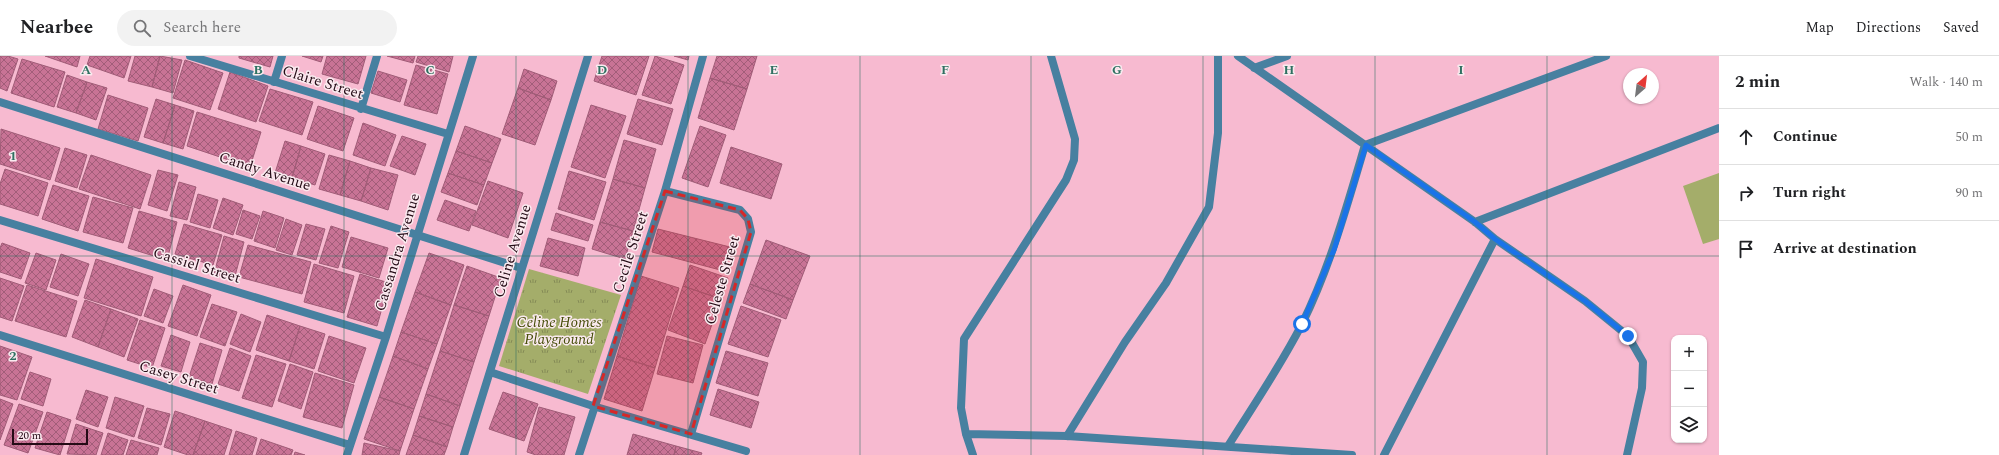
<!DOCTYPE html>
<meta charset="utf-8">
<style>
:root{--surface:#fff;--page:#f2f2f2;--text:#202124;--muted:#757577;--line:#e0e0e0}
body{margin:0;font-family:Spectral,serif;background:var(--page);color:var(--text)}
.controls{position:absolute;right:12px;bottom:12px;display:grid;overflow:hidden;border-radius:8px;box-shadow:0 1px 3px #0004}
.controls button{width:36px;height:36px;display:grid;place-items:center;padding:0;border:0;border-bottom:1px solid var(--line);background:var(--surface);color:var(--text);font:20px sans-serif}
.compass{position:absolute;left:1623px;top:12px;width:36px;height:36px;border-radius:50%;background:var(--surface);box-shadow:0 1px 3px #0004;rotate:28deg}
.scale{position:absolute;left:12px;bottom:10px;width:76px;box-sizing:border-box;padding-left:4px;border:2px solid #250b16;border-top:0;font-size:11px;line-height:14px;white-space:nowrap;color:#250b16;-webkit-text-stroke:3px #faeaef;paint-order:stroke}
.stop{position:absolute;width:12px;height:12px;margin:-9px;border:3px solid #1a73e8;border-radius:50%;background:#fff}
.stop.end{background:#1a73e8;border-color:#fff;box-shadow:0 1px 4px #0008}
.list{margin:0;padding:0;list-style:none}
h2{display:flex;justify-content:space-between;align-items:center;height:52px;margin:0;padding:0 16px;font-size:17px}
h2 small{font-size:13px;font-weight:400;color:var(--muted)}
.list li{display:grid;grid-template-columns:26px 1fr auto;gap:12px;align-items:center;box-sizing:border-box;height:56px;padding:0 16px;border-top:1px solid var(--line)}
.list b{display:block;font-size:15px;white-space:nowrap}
.list em{font-size:13px;font-style:normal;color:var(--muted)}
.icon{flex:none;width:22px;height:22px;fill:none;stroke:currentColor;stroke-width:2;stroke-linecap:round;stroke-linejoin:round}
.map{position:relative;flex:none;width:1719px;height:399px;overflow:hidden}
header{display:flex;align-items:center;gap:24px;box-sizing:border-box;height:56px;padding:0 20px;background:var(--surface);border-bottom:1px solid var(--line)}
header strong{font-size:19px}
nav{display:flex;gap:22px;margin-inline-start:auto;font-size:14px}
.search{width:280px;height:36px;background:var(--page);display:flex;align-items:center;gap:10px;box-sizing:border-box;padding:0 14px;border-radius:22px;color:var(--muted);font-size:15px}
main{display:flex}
aside{flex:1;background:var(--surface)}
.map>svg:first-child{display:block}
.park{fill:url(#park-tufts)}
.pitch{fill:#a4ad6a}
.building{fill:url(#building-cross-hatch);stroke:#a05c77}
.lines{fill:none;stroke-linecap:round;stroke-linejoin:round}
.minor{stroke:#4780a0;stroke-width:8}
.route{stroke:#1a73e8;stroke-width:5}
.marked{fill:#d62828;fill-opacity:0.2;stroke:#d62828;stroke-width:3;stroke-dasharray:8 5;stroke-linejoin:round}
.grid{fill:none;stroke:#2e7061;stroke-width:1;stroke-opacity:0.55}
.labels{text-anchor:middle;stroke-width:3;stroke-linejoin:round;paint-order:stroke}
.street-label{font-size:15px;fill:#250b16;stroke:#faeaef}
.park-label{font-size:15px;font-style:italic;fill:#474e0a;stroke:#faeaef}
.grid-label{font-size:13px;text-anchor:middle;font-weight:bold;fill:#2e7061;stroke:#faeaef;stroke-width:3;stroke-linejoin:round;paint-order:stroke}
</style>
<header>
<strong>Nearbee</strong>
<div class="search"><svg class="icon" aria-label="search" viewBox="0 0 24 24"><circle cx="10" cy="10" r="6"/><path d="M15 15l6 6"/></svg>Search here</div>
<nav><a>Map</a><a>Directions</a><a>Saved</a></nav>
</header>
<main>
<div class="map">
<svg width="1719" height="399" viewBox="0 0 1719 399">
<defs>
<pattern id="park-tufts" width="24" height="20" patternUnits="userSpaceOnUse"><rect width="24" height="20" fill="#a4ad6a"/><path d="M3 7l-1-3M5 7V3M7 7l1-3M15 17l-1-3M17 17v-4M19 17l1-3" fill="none" stroke="#858b56"/></pattern>
<pattern id="building-cross-hatch" width="8" height="8" patternUnits="userSpaceOnUse"><rect width="8" height="8" fill="#c87395"/><path d="M0 0l8 8M0 8l8-8" fill="none" stroke="#a25d79"/></pattern>
</defs>
<rect width="100%" height="100%" fill="#f7bad0"/>
<!-- park -->
<path class="park" d="M529,213L621,239L588,338L499,310Z"/>
<!-- pitch -->
<path class="pitch" d="M1719,117V183L1703,188L1683,130Z"/>
<!-- building -->
<path class="building" d="M0,0H8L18,3L7,35L0,32Z
M45,0H80L77,11Z
M90,0H131L124,22L87,9Z
M135,0H160L152,31L128,25Z
M160,0L182,4L173,37L152,31Z
M239,0H273L270,11L239,2Z
M302,0H323L321,6Z
M327,0H366L358,28L322,18Z
M387,0H415L413,7Z
M418,0H453L449,16L416,6Z
M602,0H649L636,39L594,25Z
M655,0L684,9L671,48L642,39Z
M674,0H689L688,4Z
M717,0H757L747,33L710,22Z
M22,3L65,16L54,51L11,37Z
M185,4L223,17L210,54L173,42Z
M416,9L448,18L437,58L404,49Z
M524,13L557,25L551,44L518,32Z
M378,15L407,24L400,46L371,37Z
M230,16L268,30L256,66L218,53Z
M67,19L87,26L76,57L57,51Z
M710,22L747,33L734,74L698,62Z
M87,26L107,32L96,64L76,57Z
M518,32L551,44L535,89L502,78Z
M270,33L313,46L302,79L259,65Z
M108,39L148,52L138,85L98,73Z
M156,43L175,49L163,87L144,81Z
M638,43L673,53L662,89L627,78Z
M175,49L194,55L183,93L163,87Z
M591,49L626,60L605,122L571,111Z
M318,50L354,62L343,95L307,83Z
M197,56L261,76L250,111L187,90Z
M363,67L396,79L385,110L353,99Z
M465,70L501,83L492,107L456,95Z
M700,70L726,79L708,131L682,122Z
M1,73L60,92L50,124L0,108Z
M402,80L426,88L415,119L390,110Z
M624,84L656,93L645,132L613,123Z
M285,85L301,90L292,122L275,117Z
M301,90L325,98L315,129L292,122Z
M731,91L782,108L771,143L720,127Z
M65,92L87,99L77,132L55,125Z
M456,95L492,107L484,129L448,117Z
M91,99L151,119L140,153L79,133Z
M329,99L350,105L340,139L319,133Z
M350,105L371,112L361,145L340,139Z
M371,112L398,119L388,154L361,145Z
M5,113L48,127L38,160L0,148V128Z
M158,114L178,119L167,155L148,149Z
M569,115L606,126L594,164L558,153Z
M448,117L484,129L477,149L441,136Z
M613,123L645,132L633,175L600,166Z
M488,125L523,137L508,182L472,169Z
M179,126L196,131L187,164L170,160Z
M53,129L89,140L78,175L42,163Z
M198,138L218,144L210,172L190,166Z
M93,141L133,152L123,187L83,176Z
M223,142L243,149L233,179L213,172Z
M445,144L476,155L469,175L437,164Z
M243,154L260,160L252,183L236,178Z
M139,155L177,166L167,204L128,192Z
M263,155L284,162L275,192L254,185Z
M556,157L593,169L588,185L551,174Z
M286,163L302,169L292,199L276,194Z
M600,166L633,175L625,203L592,193Z
M184,168L222,179L213,209L175,198Z
M306,168L325,173L316,204L297,199Z
M331,170L349,176L338,212L319,207Z
M658,173L730,191L724,215L652,196Z
M224,180L244,186L234,224L214,218Z
M351,181L388,192L379,222L342,211Z
M548,182L585,192L578,220L540,210Z
M766,184L810,200L793,244L750,228Z
M2,187L30,197L21,223L0,216V192Z
M248,189L311,206L302,238L239,221Z
M36,197L56,204L46,234L25,227Z
M429,197L464,209L451,249L415,236Z
M61,198L89,208L78,240L50,231Z
M96,203L153,221L141,260L84,242Z
M314,208L354,220L344,257L304,246Z
M690,209L728,222L721,243L683,230Z
M467,210L501,222L489,260L454,249Z
M360,218L389,227L377,270L347,261Z
M641,220L679,232L655,312L617,300Z
M0,222L24,230L12,265L0,261Z
M750,228L793,244L786,263L743,247Z
M27,229L77,245L66,281L15,265Z
M183,229L211,239L197,280L168,270Z
M683,230L721,243L705,288L668,274Z
M154,233L173,240L163,267L144,260Z
M415,236L451,249L437,288L401,276Z
M85,244L111,253L98,291L72,281Z
M212,248L237,256L225,290L200,281Z
M454,249L489,260L474,306L440,295Z
M741,250L781,264L768,301L728,288Z
M111,253L138,263L124,301L98,291Z
M241,258L261,266L250,296L230,288Z
M267,259L300,270L289,305L256,294Z
M140,264L165,272L152,312L127,304Z
M300,270L325,278L314,313L289,305Z
M401,276L437,288L428,313L393,300Z
M171,279L190,286L181,316L161,310Z
M329,280L366,292L354,327L318,315Z
M667,280L703,289L693,327L657,318Z
M200,287L222,294L212,328L189,321Z
M0,290L32,301L17,344L0,339Z
M230,292L251,300L239,335L218,328Z
M440,295L474,306L460,350L426,338Z
M726,295L768,307L758,340L716,327Z
M256,299L286,308L272,351L242,342Z
M393,300L428,313L414,353L379,341Z
M617,300L655,312L642,355L604,343Z
M290,308L313,316L301,353L278,345Z
M30,316L51,323L43,350L21,343Z
M315,317L354,329L342,372L303,361Z
M718,333L759,346L751,372L710,359Z
M86,334L108,341L98,371L76,363Z
M503,336L538,348L524,385L489,373Z
M426,338L460,350L453,371L419,360Z
M115,341L144,350L134,381L106,372Z
M379,341L414,353L400,395L364,383Z
M0,343L13,348L0,384Z
M19,348L43,356L28,397L4,389Z
M539,351L575,361L564,399H536L527,396Z
M147,352L170,358L161,389L138,382Z
M175,355L205,365L193,399H188L164,391Z
M47,356L71,364L60,399L35,392Z
M419,360L453,371L447,391L413,379Z
M205,365L232,374L224,399H193Z
M76,368L103,377L96,399L67,398Z
M236,375L257,382L252,399H229Z
M108,377L128,384L123,399H101Z
M633,378L676,390L674,399H627Z
M413,379L447,391L444,399H406Z
M261,383L293,394L291,399H256Z
M131,384L159,392L157,399H126Z
M364,387L400,395L399,399H362Z
M676,390L702,397L701,399H674Z
M295,396L305,399H294Z"/>
<g class="lines">
<!-- minor -->
<path class="minor" d="M190,0L448,78
M1238,0L1475,166L1495,183L1585,245L1628,280L1643,306L1642,332L1627,399
M1254,12L1287,0
M274,26L282,0
M0,46L521,212
M361,53L377,0
M665,135L740,154L748,163L751,176L691,378
M0,164L386,281
M1475,166L1719,72
M0,279L350,389
M490,316L593,350L746,395
M966,378L1067,380L1352,399
M1067,380L1125,286L1166,227L1209,151L1218,77V0
M1228,390C1253,350 1280,311 1302,268C1330,211 1347,150 1365,89L1606,0
M347,399L386,281L473,0
M464,399L588,0
M579,399L665,135L703,0
M973,399L966,378L961,352L964,283L1066,124L1074,104L1075,83L1051,0
M1384,399L1495,183"/>
</g>
<g class="lines">
<!-- route -->
<path class="route" d="M1302,268L1334,194L1366,89L1475,166L1495,183L1585,245L1628,280"/>
</g>
<!-- marked area -->
<path class="marked" d="M665,135L740,154L748,163L751,176L691,378L593,350Z"/>
<!-- grid -->
<path class="grid" d="M172,0V399M344,0V399M516,0V399M688,0V399M860,0V399M1031,0V399M1203,0V399M1375,0V399M1547,0V399M0,200H1719"/>
<g class="labels">
<!-- street labels -->
<g class="street-label">
<text transform="translate(323 26) rotate(17)" y="5">Claire Street</text>
<text transform="translate(265 115) rotate(18)" y="5">Candy Avenue</text>
<text transform="translate(512 195) rotate(-73)" y="5">Celine Avenue</text>
<text transform="translate(397 196) rotate(-73)" y="5">Cassandra Avenue</text>
<text transform="translate(630 196) rotate(-72)" y="5">Cecile Street</text>
<text transform="translate(197 209) rotate(17)" y="5">Cassiel Street</text>
<text transform="translate(722 224) rotate(-74)" y="5">Celeste Street</text>
<text transform="translate(179 321) rotate(17)" y="5">Casey Street</text>
</g>
<!-- park labels -->
<g class="park-label">
<text x="559" y="271">Celine Homes<tspan x="559" dy="17">Playground</tspan></text>
</g>
</g>
<g class="grid-label">
<text x="86" y="18">A</text>
<text x="258" y="18">B</text>
<text x="430" y="18">C</text>
<text x="602" y="18">D</text>
<text x="774" y="18">E</text>
<text x="945" y="18">F</text>
<text x="1117" y="18">G</text>
<text x="1289" y="18">H</text>
<text x="1461" y="18">I</text>
<text x="13" y="104">1</text>
<text x="13" y="304">2</text>
</g>
</svg>
<div class="controls">
<button>+</button>
<button>−</button>
<button><svg class="icon" aria-label="layers" viewBox="0 0 24 24"><path d="M12 4l9 5-9 5-9-5zM3 14l9 5 9-5"/></svg></button>
</div>
<svg class="compass" viewBox="-18 -18 36 36"><path d="M0-13l5 13h-10z" fill="#e53935"/><path d="M0 13l5-13h-10z" fill="#757577"/></svg>
<div class="scale">20 m</div>
<div class="stop" style="left:1302px;top:268px"></div>
<div class="stop end" style="left:1628px;top:280px"></div>
</div>
<aside>
<h2>2 min<small>Walk · 140 m</small></h2>
<ul class="list">
<li><svg class="icon" aria-label="ahead" viewBox="0 0 24 24"><path d="M12 20V5M6 11l6-6 6 6"/></svg><div><b>Continue</b></div><em>50 m</em></li>
<li><svg class="icon" aria-label="right" viewBox="0 0 24 24"><path d="M7 20v-9h11M14 6l5 5-5 5"/></svg><div><b>Turn right</b></div><em>90 m</em></li>
<li><svg class="icon" aria-label="arrive" viewBox="0 0 24 24"><path d="M6 21V4h12l-3 4 3 4H6"/></svg><div><b>Arrive at destination</b></div></li>
</ul>
</aside>
</main>
